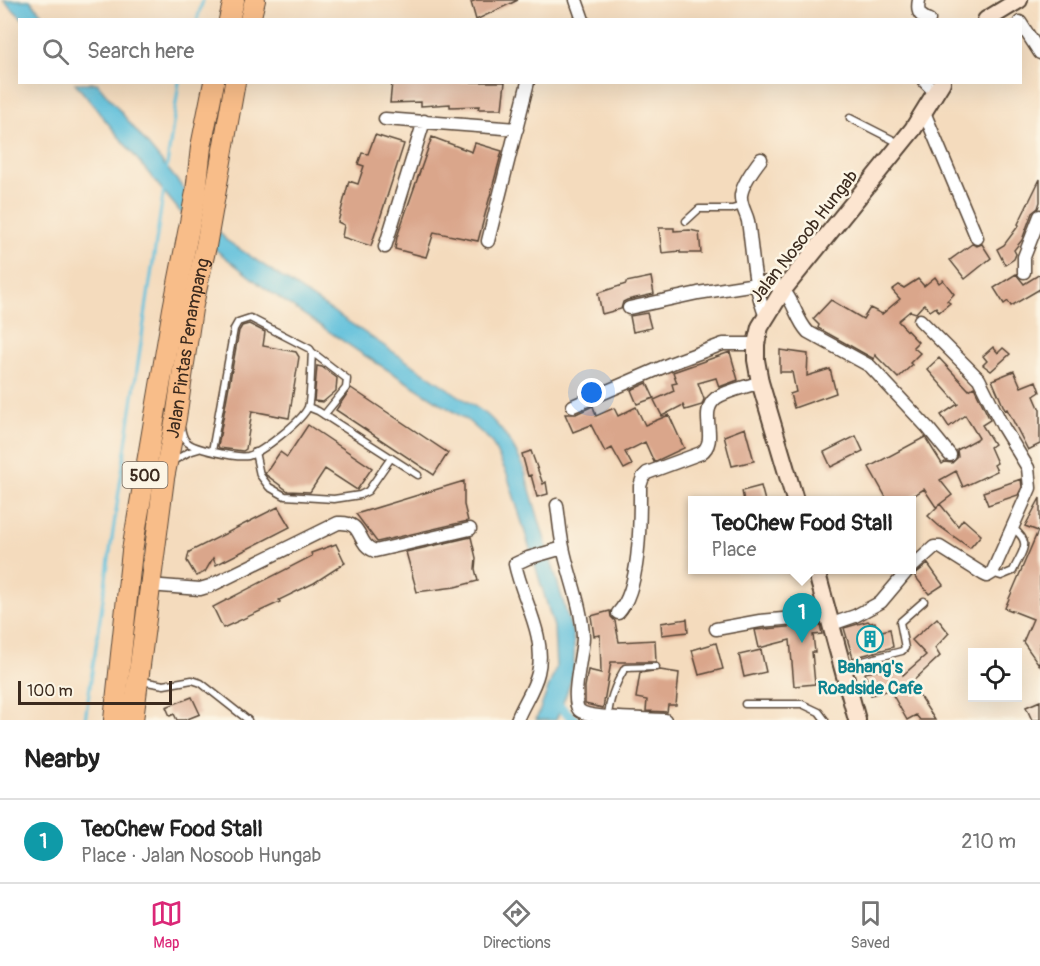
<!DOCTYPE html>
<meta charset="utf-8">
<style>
:root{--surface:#fff;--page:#f2f2f2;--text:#222;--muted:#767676;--line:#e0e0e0;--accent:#db2777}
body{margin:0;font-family:Pangolin,sans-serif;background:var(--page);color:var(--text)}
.controls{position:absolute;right:18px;bottom:18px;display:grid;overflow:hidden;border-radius:0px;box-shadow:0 6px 24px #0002}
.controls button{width:54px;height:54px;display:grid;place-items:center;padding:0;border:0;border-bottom:2px solid var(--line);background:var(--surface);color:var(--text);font:30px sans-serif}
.scale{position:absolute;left:18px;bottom:15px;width:154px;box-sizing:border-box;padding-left:6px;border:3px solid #3b2a1e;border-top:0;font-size:16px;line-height:21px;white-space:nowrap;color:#3b2a1e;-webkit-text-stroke:4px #fcf5e5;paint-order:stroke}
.you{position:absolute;left:592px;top:393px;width:21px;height:21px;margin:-15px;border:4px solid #fff;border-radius:50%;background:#1a73e8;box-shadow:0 0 0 9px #1a73e833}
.badge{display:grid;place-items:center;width:39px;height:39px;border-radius:50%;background:var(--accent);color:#fff;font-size:20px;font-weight:700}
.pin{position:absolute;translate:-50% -50px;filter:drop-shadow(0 2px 3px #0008)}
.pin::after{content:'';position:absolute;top:32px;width:21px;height:18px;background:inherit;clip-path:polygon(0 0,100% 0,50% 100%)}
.popup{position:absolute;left:688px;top:496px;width:228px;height:78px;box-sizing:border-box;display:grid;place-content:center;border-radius:0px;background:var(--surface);filter:drop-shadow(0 2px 4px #0005);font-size:20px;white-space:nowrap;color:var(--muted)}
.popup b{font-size:22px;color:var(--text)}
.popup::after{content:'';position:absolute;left:50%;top:100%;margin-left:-12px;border:12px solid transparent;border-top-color:var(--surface)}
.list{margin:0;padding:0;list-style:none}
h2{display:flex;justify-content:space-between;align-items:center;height:78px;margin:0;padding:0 24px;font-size:26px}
h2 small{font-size:20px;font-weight:400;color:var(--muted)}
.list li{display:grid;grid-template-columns:39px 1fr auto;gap:18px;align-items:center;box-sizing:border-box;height:84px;padding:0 24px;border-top:2px solid var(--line)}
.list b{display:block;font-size:22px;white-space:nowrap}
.list p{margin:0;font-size:20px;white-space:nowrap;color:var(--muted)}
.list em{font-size:20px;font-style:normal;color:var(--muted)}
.icon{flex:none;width:33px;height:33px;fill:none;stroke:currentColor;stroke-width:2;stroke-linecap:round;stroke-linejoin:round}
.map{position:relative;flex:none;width:1040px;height:720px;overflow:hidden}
.search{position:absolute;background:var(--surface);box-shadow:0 6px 24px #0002;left:18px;right:18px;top:18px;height:66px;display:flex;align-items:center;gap:15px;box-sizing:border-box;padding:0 21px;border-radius:0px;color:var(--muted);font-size:22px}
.sheet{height:162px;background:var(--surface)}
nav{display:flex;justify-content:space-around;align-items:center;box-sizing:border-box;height:84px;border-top:2px solid var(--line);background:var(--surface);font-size:16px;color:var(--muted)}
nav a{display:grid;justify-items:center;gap:3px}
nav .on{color:var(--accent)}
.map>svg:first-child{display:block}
.water{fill:#5ec0dc;stroke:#4c757d;stroke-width:1.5}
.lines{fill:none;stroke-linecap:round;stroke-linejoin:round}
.stream{stroke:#5ec0dc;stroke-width:3}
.canal{stroke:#5ec0dc;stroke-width:10}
.building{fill:#daa68b}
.service-casing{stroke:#574536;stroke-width:9}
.minor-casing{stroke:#574536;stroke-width:15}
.secondary-casing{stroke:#574536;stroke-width:20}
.primary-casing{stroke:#574536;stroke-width:22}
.service{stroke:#fff;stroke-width:6}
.minor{stroke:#fff;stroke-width:12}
.secondary{stroke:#fce5d0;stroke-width:16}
.primary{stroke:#f8bd89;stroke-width:20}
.labels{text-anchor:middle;stroke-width:5;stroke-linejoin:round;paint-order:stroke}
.shield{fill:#fcf5e5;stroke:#75675a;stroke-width:1.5}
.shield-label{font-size:16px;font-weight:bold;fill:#3b2a1e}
.street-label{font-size:18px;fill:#3b2a1e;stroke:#fcf5e5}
.culture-label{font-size:18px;font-weight:bold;fill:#0d838f;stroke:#fcf5e5}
</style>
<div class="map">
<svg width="1040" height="720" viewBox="0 0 1040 720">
<rect width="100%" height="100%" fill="#fcf5e5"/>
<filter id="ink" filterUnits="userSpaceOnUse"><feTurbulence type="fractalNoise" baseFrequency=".0167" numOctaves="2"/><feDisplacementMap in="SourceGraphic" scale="12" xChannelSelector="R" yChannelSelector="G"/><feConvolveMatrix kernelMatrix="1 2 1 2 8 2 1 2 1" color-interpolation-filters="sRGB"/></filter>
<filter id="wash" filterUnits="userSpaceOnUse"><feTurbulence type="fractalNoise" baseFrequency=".008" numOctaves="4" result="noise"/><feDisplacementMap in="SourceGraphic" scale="24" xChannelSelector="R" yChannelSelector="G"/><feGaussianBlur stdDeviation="1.35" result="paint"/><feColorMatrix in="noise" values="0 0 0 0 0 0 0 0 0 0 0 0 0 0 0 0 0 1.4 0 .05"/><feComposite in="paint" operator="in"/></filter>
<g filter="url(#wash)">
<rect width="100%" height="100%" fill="#f4dbbd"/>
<!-- water -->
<path class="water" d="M3,0H30L46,19H23Z
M75,83H97L226,240L486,414C503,429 513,445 523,466L573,635C578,670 569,688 556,720H536L556,668L554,627L507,474L491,441L467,420L361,353L263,287L216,250L182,214Z"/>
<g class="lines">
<!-- stream -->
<path class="stream" d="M197,20L203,0
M166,172L179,82
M85,720L164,188"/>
<!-- canal -->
<path class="canal" d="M554,702L575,720"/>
</g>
<g id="blocks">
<!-- building -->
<path class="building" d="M476,0H518L476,20L471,2Z
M392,82H505L502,109H478L479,106L450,107V104L421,106V102L390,103Z
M375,135L404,144L371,246L342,237L344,225L338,222L349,181L358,184L364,166L358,164L362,153L368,154Z
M432,137L472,152L475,143L502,151L478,241L434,232L426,257L395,249L397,237Z
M1040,179V202L1038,208L1032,213L1022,240L1014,250L1016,254L1014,259L1005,265L997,249L1004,245L1019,225L1018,224Z
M659,228H674V231L690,230L699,232L701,253H680V251L662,253Z
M972,244L977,246L982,244L991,258L965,279L950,260Z
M1016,274L1024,284L1040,274V289L1011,306L1008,301L1004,304L994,288Z
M651,277L654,294L627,300L623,302L621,309L602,314L598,293L626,284V282Z
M935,277L939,283L943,280L954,294L947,301L950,303L939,312L936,307L930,311L924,304L916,313L910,311L898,321L918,342L913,347L920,353L910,363L912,365L898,378L875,355L874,359L818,328L819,325L813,319L831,300L863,319L870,308L882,314L900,299L892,290L899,285L904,288L918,279L924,286Z
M647,313L651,328L633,332L630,316Z
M249,324L265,332L263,346L296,352L299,357L289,418L252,411L246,449L243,451L219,448L218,446L239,331L242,326Z
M993,347L998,353L1003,348L1010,354L991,371L983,365L987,361L983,356Z
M780,350L808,354L807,376L830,369L836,393L794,408L790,394L796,392L792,372H780Z
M730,352L738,380L719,387L716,378L698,383L704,399L702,405L685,410L683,405L662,416L654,400L674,391L672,384L677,383L673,372Z
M939,358L969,390L974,387L990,420L982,425L994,444L990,447L997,463L994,465L997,471L963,487L956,471L940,480L952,495L936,507L924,489L905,501H888L869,467L925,437L942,464L945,462L952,463L958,457L957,450L979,438L965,415L949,427L941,415L958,404L927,369Z
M317,366L322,367L337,378L336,391L323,402L314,401Z
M1014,371L1021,387L1036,381L1040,392L1034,396L1040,410V444L1028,450L1007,409L1005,410L992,380Z
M647,383L654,398L637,404L631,390Z
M351,388L448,453L434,475L336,410Z
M593,406L596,416L614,408L618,416L636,407L645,425L669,415L684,448L654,462L645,442L625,452L632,465L624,469L612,448L605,452L591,425L573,432L565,414H576Z
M308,425L372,468L357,490L325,469L310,492L288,491L265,474L280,452L287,457Z
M745,428L754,461L732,466L724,436Z
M856,436L863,451L831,467L824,452Z
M531,451L543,484L546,482L548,494L537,497L531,475L528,476L522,454Z
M1021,479L1022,487L1018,495L988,505L983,492Z
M464,481V505L468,521L377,542L356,514Z
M761,486L765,501H744L742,491Z
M1040,498V666L1023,642L1033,619L1005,608L1038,531L1025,526Z
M940,504L958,526L963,519L981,535L970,548L939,526L928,516Z
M278,507L290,527L216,565L213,558L205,572L196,576L187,561L189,552Z
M471,537L476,558L475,569L478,581L455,587L417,592L406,552Z
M336,544L345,563L314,583L279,600L280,602L223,628L213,607L312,556L311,553Z
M928,564L943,585L929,594L914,575Z
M610,611L611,617L615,621L619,642L655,640L656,662H611L603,708L585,704V687L588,670L601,673L600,635L594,636L591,616Z
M937,618L949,633L935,648L940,656L911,683L935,720H920L916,715L907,720L890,690L871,695L865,673L889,668L890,671L902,669L903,675L926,655L912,640Z
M687,619L688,632L662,635L661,623Z
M868,621L870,623L875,622L878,632L890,629L893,647L853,658L844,628Z
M820,624L822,634L813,635L815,652H812L815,684L794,686L790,640L759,648L755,630Z
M716,643L723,669L699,675L692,650Z
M761,650L766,672L744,677L739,655Z
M660,670L679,673L676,705H668L667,712L646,711L647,700L636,698L640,673Z
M192,697L200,714L185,720H177L174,714L170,716L166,707Z
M1040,701V720H1032L1026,707Z"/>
</g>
</g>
<g filter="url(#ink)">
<use href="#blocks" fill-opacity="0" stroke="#574536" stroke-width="1.5"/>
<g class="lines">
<defs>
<path id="service" d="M850,118L901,144
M686,221L699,209H732L742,206
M312,352L347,379L346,388L324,415
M308,407L318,411L418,475
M181,428C182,432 183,438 186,441C192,449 237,458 248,456C261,453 303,420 308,407C311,398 311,363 312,352L310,349L250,318L238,322L234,329L212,451
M255,452L260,475L269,487L285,496L334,499L360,495L368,491L391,458
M173,461L189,452L199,449
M992,573L1001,576L1013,571C1022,550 1033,544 1013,528
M844,666L902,651L905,648L900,622L924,601
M141,681L164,685L192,680L201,683L248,720
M745,704H802L819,712L825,720
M608,717C609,699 616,683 625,668L656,667"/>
<path id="minor" d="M576,0L583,20
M919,0C917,10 918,16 929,20
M1020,22L1040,53
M925,82L931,88L938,89
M924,112L977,238
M385,119L517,129
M761,159C754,168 743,183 741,195C740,205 746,212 748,221C753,254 753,286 766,317
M488,241L528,82
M385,247L424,121
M1024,272V257L1040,216
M629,308L698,293L769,282C795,291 792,315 808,332L870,366L928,428L950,455
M573,406L672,363L723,344H756
M557,505C559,519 560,533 563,547C569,577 582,606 583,637C583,653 570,699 579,710C587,719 651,719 665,720
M912,567L934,547H940L983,574L987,576L992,573L1030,488L1028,468L1003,427L979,379L920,320
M149,585L200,589L210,586L338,523C365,521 355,544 375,551L470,529
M618,613C641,589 640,519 640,486L643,477L647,473L701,453C720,440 697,413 716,398C728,390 747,387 760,382
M832,624L855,616L881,602L908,570
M716,629L760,621L829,615
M517,720C523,704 534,690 538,673C547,636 522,599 515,564L528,558L563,548"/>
<path id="secondary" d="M986,20L1019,0
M795,500L760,382L756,360V344L760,327L783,290L913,129L942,82
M816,570L857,720"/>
<g id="primary">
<path d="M229,20L234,0"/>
<path d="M250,20L255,0"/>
<path d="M114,720L132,551L173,309L196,192L201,147L214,82"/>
<path id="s1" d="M133,720L164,478L176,418L192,309L206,246L235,82"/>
</g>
</defs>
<!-- service casing -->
<use href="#service" class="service-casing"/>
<!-- minor casing -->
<use href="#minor" class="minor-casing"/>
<!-- secondary casing -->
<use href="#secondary" class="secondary-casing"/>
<!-- primary casing -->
<use href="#primary" class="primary-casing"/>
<!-- service -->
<use href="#service" class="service"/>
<!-- minor -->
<use href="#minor" class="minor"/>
<!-- secondary -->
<use href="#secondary" class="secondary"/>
<!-- primary -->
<use href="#primary" class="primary"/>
</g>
</g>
<!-- icons -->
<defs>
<symbol id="building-ring" viewBox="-11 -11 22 22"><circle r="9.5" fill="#fcf5e5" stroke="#0f9aa8" stroke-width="1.5"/><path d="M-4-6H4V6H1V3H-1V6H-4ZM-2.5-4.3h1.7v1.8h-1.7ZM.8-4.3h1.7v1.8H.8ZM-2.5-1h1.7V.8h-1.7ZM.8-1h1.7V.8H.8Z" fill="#0f9aa8"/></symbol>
</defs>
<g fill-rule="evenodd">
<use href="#building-ring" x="855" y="624" width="30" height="30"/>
</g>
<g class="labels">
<!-- shield labels -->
<rect class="shield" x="122.5" y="462" width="45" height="26" rx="4.5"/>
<g class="shield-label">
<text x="145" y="481">500</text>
</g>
<!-- street labels -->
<g class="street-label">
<text transform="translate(804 236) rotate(-52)" y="6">Jalan Nosoob Hungab</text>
<text dy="6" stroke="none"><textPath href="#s1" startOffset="376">Jalan Pintas Penampang</textPath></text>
</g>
<!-- culture labels -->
<g class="culture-label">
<text x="870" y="673">Bahang's<tspan x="870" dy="21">Roadside Cafe</tspan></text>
</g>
</g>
</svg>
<div class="controls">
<button><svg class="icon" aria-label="locate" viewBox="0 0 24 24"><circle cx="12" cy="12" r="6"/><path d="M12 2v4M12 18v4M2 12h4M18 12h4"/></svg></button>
</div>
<div class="scale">100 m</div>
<div class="you"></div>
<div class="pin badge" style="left:802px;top:643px;background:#0f9aa8">1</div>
<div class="popup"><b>TeoChew Food Stall</b>Place</div>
<div class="search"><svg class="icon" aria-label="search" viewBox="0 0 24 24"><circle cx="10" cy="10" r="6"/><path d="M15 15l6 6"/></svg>Search here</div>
</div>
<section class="sheet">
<h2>Nearby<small></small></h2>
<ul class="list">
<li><span class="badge" style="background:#0f9aa8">1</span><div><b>TeoChew Food Stall</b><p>Place · Jalan Nosoob Hungab</p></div><em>210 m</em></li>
</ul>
</section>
<nav>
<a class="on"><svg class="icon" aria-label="map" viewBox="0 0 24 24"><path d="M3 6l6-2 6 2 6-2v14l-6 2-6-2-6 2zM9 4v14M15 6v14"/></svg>Map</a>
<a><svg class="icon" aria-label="directions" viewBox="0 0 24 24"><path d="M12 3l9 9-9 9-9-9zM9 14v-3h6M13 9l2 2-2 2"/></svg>Directions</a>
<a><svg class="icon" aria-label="saved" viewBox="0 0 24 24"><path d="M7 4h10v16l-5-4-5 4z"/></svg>Saved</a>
</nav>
